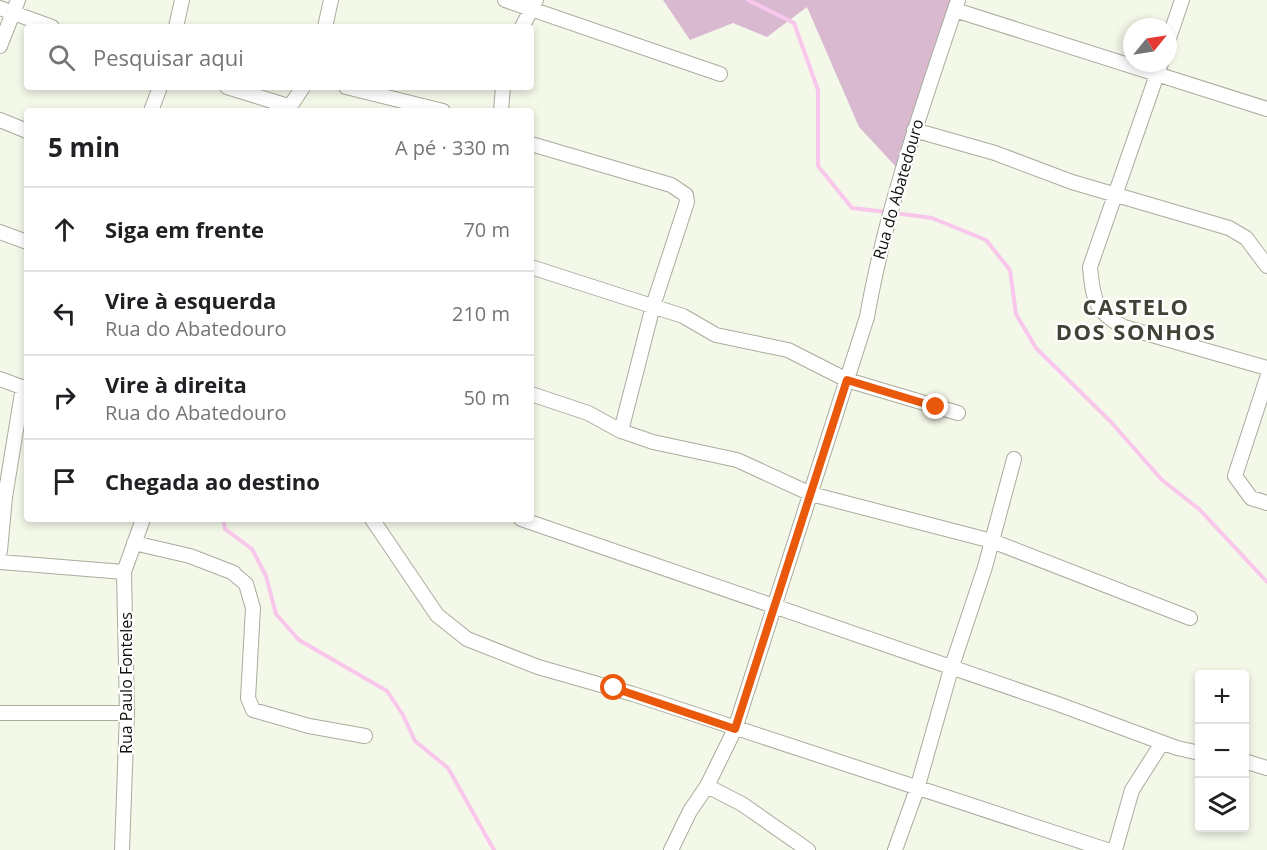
<!DOCTYPE html>
<html lang="pt">
<meta charset="utf-8">
<style>
:root{--surface:#fff;--page:#f2f2f2;--text:#202124;--muted:#757577;--line:#e0e0e0}
body{margin:0;font-family:"Open Sans",sans-serif;background:var(--page);color:var(--text)}
.controls{position:absolute;right:18px;bottom:18px;display:grid;overflow:hidden;border-radius:6px;box-shadow:0 3px 9px #0003}
.controls button{width:54px;height:54px;display:grid;place-items:center;padding:0;border:0;border-bottom:2px solid var(--line);background:var(--surface);color:var(--text);font:30px sans-serif}
.compass{position:absolute;left:1123px;top:18px;width:54px;height:54px;border-radius:50%;background:var(--surface);box-shadow:0 3px 9px #0003;rotate:60deg}
.stop{position:absolute;width:18px;height:18px;margin:-14px;border:4px solid #ea580c;border-radius:50%;background:#fff}
.stop.end{background:#ea580c;border-color:#fff;box-shadow:0 2px 6px #0008}
.list{margin:0;padding:0;list-style:none}
h2{display:flex;justify-content:space-between;align-items:center;height:78px;margin:0;padding:0 24px;font-size:26px}
h2 small{font-size:20px;font-weight:400;color:var(--muted)}
.list li{display:grid;grid-template-columns:39px 1fr auto;gap:18px;align-items:center;box-sizing:border-box;height:84px;padding:0 24px;border-top:2px solid var(--line)}
.list b{display:block;font-size:22px;white-space:nowrap}
.list p{margin:0;font-size:20px;white-space:nowrap;color:var(--muted)}
.list em{font-size:20px;font-style:normal;color:var(--muted)}
.icon{flex:none;width:33px;height:33px;fill:none;stroke:currentColor;stroke-width:2;stroke-linecap:round;stroke-linejoin:round}
.map{position:relative;flex:none;width:1267px;height:850px;overflow:hidden}
.search{position:absolute;background:var(--surface);box-shadow:0 3px 9px #0003;left:24px;top:24px;width:510px;height:66px;display:flex;align-items:center;gap:15px;box-sizing:border-box;padding:0 21px;border-radius:6px;color:var(--muted);font-size:22px}
.panel{position:absolute;background:var(--surface);box-shadow:0 3px 9px #0003;left:24px;top:108px;width:510px;height:414px;border-radius:6px}
.map>svg:first-child{display:block}
.green{fill:#d8b9d0}
.lines{fill:none;stroke-linecap:round;stroke-linejoin:round}
.stream{stroke:#f9c7ec;stroke-width:4}
.minor-casing{stroke:#a8ad9e;stroke-width:16}
.minor{stroke:#fff;stroke-width:14}
.route{stroke:#ea580c;stroke-width:8}
.labels{text-anchor:middle;stroke-width:4.5;stroke-linejoin:round;paint-order:stroke}
.street-label{font-size:16px;fill:#0d0e09;stroke:#fff}
.district-label{font-size:22px;font-weight:bold;letter-spacing:1.5px;fill:#3f4437;stroke:#fff}
</style>
<div class="map">
<svg width="1267" height="850" viewBox="0 0 1267 850">
<rect width="100%" height="100%" fill="#f3f8e8"/>
<!-- green -->
<path class="green" d="M663,0H953L899,170L859,127L807,7L767,37L733,23L690,40Z"/>
<g class="lines">
<!-- stream -->
<path class="stream" d="M748,0L794,23L818,90V166L852,208L887,212
M895,213L932,218L986,240L1010,270L1016,314L1036,348L1111,422L1162,480L1199,509L1267,582
M223,519L225,529L252,549L266,576L276,614L299,640L387,691L403,715L415,741L448,768L494,850"/>
<defs>
<path id="minor" d="M505,0L720,74
M0,8L52,27
M955,10L1267,109
M176,27L182,0
M325,27L331,0
M522,27L536,0
M1168,41L1182,0
M0,46L18,0
M1161,63L1090,267C1093,299 1095,312 1124,327L1267,368
M227,87L288,106
M346,87L443,111
M151,111L160,87
M287,111L303,87
M501,111L503,87
M0,120L27,131
M914,130L995,153L1072,182L1229,228L1246,238L1267,266
M531,144L671,185L686,195L687,202L653,306L621,431
M0,232L27,242
M531,267L683,316L716,335L788,350L847,380L958,413
M1267,378L1235,476L1251,498L1267,503
M0,379L27,389
M531,394L588,413L621,431L653,442L737,460L811,494L992,541L1190,618
M372,519L437,615L467,639L538,667L633,694L1107,850
M521,519L1058,704L1177,748L1200,753
M134,543L190,556L234,573
M0,551L5,497L23,387
M0,562L124,572
M233,573L246,584L253,608L248,698L253,710L309,726L365,736
M0,713H127
M1244,761L1267,768
M707,786L742,804L808,850
M122,850L127,713L124,572L143,519
M671,850L690,811L707,786L735,729L867,317C886,208 923,105 958,0
M895,850L917,789L951,669L985,567L1014,459
M1115,850L1132,790L1162,743"/>
</defs>
<!-- minor casing -->
<use href="#minor" class="minor-casing"/>
<!-- minor -->
<use href="#minor" class="minor"/>
</g>
<g class="lines">
<!-- route -->
<path class="route" d="M614,688L735,729L847,380L936,407"/>
</g>
<g class="labels">
<!-- street labels -->
<g class="street-label">
<text transform="translate(898 189) rotate(-74)" y="6">Rua do Abatedouro</text>
<text transform="translate(126 683) rotate(-90)" y="6">Rua Paulo Fonteles</text>
</g>
<!-- district labels -->
<g class="district-label">
<text x="1136" y="315">CASTELO<tspan x="1136" dy="25">DOS SONHOS</tspan></text>
</g>
</g>
</svg>
<div class="controls">
<button>+</button>
<button>−</button>
<button><svg class="icon" aria-label="layers" viewBox="0 0 24 24"><path d="M12 4l9 5-9 5-9-5zM3 14l9 5 9-5"/></svg></button>
</div>
<svg class="compass" viewBox="-18 -18 36 36"><path d="M0-13l5 13h-10z" fill="#e53935"/><path d="M0 13l5-13h-10z" fill="#757577"/></svg>
<div class="stop" style="left:614px;top:688px"></div>
<div class="stop end" style="left:936px;top:407px"></div>
<div class="search"><svg class="icon" aria-label="search" viewBox="0 0 24 24"><circle cx="10" cy="10" r="6"/><path d="M15 15l6 6"/></svg>Pesquisar aqui</div>
<section class="panel">
<h2>5 min<small>A pé · 330 m</small></h2>
<ul class="list">
<li><svg class="icon" aria-label="ahead" viewBox="0 0 24 24"><path d="M12 20V5M6 11l6-6 6 6"/></svg><div><b>Siga em frente</b></div><em>70 m</em></li>
<li><svg class="icon" aria-label="left" viewBox="0 0 24 24"><path d="M17 20v-9H6M10 6l-5 5 5 5"/></svg><div><b>Vire à esquerda</b><p>Rua do Abatedouro</p></div><em>210 m</em></li>
<li><svg class="icon" aria-label="right" viewBox="0 0 24 24"><path d="M7 20v-9h11M14 6l5 5-5 5"/></svg><div><b>Vire à direita</b><p>Rua do Abatedouro</p></div><em>50 m</em></li>
<li><svg class="icon" aria-label="arrive" viewBox="0 0 24 24"><path d="M6 21V4h12l-3 4 3 4H6"/></svg><div><b>Chegada ao destino</b></div></li>
</ul>
</section>
</div>
